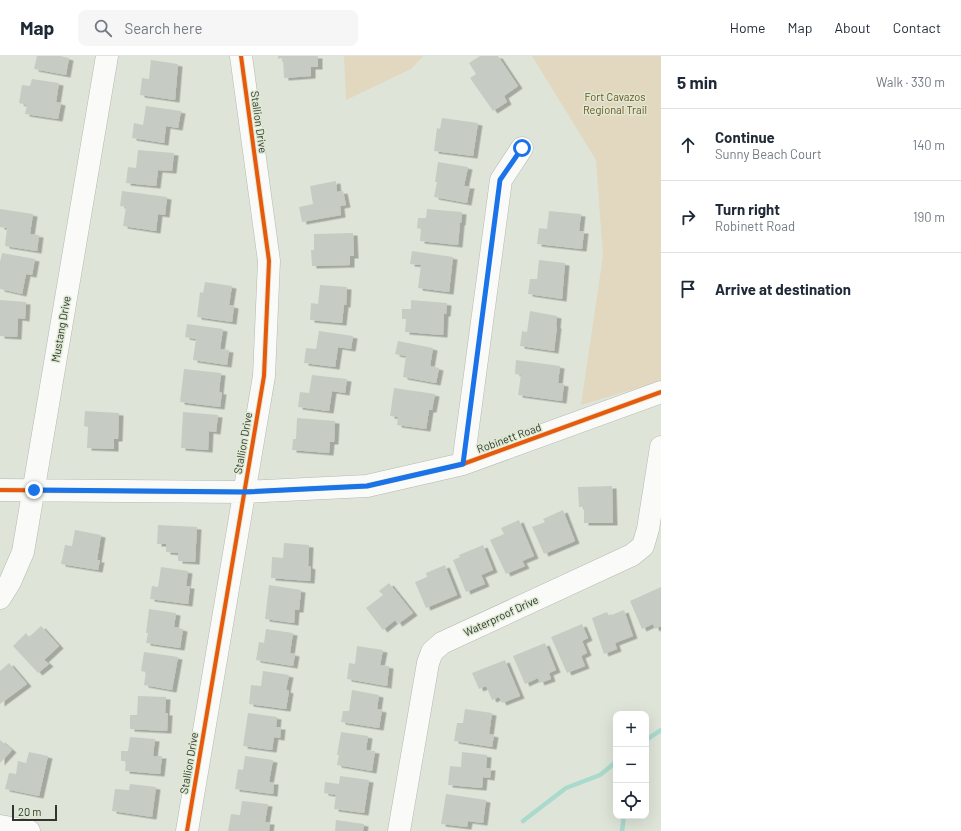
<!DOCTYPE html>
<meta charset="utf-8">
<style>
:root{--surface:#fff;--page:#f6f6f7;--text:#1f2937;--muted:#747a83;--line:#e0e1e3}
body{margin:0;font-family:Barlow,sans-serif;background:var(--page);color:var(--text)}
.controls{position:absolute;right:12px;bottom:12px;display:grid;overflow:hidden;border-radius:8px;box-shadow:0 4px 16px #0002}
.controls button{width:36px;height:36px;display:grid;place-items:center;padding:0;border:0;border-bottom:1px solid var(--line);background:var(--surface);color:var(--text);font:20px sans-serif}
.scale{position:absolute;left:12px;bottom:10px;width:45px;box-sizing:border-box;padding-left:4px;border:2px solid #31362d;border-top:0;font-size:11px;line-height:14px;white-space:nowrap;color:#31362d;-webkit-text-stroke:3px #dee9d3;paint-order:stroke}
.stop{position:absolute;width:12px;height:12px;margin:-9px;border:3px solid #1a73e8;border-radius:50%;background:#fff}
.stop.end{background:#1a73e8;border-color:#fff;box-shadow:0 1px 4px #0008}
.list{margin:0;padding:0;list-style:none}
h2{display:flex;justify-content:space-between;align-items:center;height:52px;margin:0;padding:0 16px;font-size:17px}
h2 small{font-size:13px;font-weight:400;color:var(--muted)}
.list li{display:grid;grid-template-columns:26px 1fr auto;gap:12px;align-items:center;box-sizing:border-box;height:72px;padding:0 16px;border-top:1px solid var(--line)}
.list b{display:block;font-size:15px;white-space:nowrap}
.list p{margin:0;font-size:13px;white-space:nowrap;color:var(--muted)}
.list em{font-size:13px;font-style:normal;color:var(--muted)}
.icon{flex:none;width:22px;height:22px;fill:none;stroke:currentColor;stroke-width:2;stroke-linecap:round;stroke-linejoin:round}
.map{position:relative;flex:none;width:661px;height:775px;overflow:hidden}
header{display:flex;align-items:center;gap:24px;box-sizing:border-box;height:56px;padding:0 20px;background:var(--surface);border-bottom:1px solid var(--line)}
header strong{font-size:19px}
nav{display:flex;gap:22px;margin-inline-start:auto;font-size:14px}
.search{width:280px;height:36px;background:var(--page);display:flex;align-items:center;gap:10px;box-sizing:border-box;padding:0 14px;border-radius:8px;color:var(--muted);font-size:15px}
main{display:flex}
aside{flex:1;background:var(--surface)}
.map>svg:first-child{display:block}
.green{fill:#e2d7bf}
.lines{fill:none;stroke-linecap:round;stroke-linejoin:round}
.stream{stroke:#aadace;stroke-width:4.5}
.building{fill:#c6ccc3;filter:url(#shadow)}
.minor-casing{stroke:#b4b9b0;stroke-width:23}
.minor{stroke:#fafbf9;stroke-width:22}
.cycleway-casing{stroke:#dee9d3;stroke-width:6}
.cycleway{stroke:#e8590c;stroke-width:4}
.route{stroke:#1a73e8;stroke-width:5}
.labels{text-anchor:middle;stroke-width:3;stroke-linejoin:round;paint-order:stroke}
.park-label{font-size:11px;fill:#71501d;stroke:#dee9d3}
.street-label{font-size:11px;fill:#31362d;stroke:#dee9d3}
</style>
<header>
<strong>Map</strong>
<div class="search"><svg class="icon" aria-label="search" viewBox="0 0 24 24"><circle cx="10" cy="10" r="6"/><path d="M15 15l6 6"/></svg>Search here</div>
<nav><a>Home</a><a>Map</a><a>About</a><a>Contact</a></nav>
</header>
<main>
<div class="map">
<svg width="661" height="775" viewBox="0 0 661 775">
<defs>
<filter id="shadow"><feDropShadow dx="4.5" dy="2.5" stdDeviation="0" flood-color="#0004"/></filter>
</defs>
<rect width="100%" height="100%" fill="#dee4d8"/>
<!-- green -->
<path class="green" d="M344,0H423L411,13L346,44Z
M532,0H661V325L581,349L603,200L596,104Z"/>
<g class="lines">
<!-- stream -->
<path class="stream" d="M646,684L661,674
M523,765L566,732L600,719L616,706
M622,775L624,760"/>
</g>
<!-- building -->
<path class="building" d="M37,0H60L69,2L66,19L34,13Z
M278,0H318V11H311V20L284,22L283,2L278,3Z
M480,0H498L518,30L504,40L507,46L493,55L470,22L476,18L469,7Z
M151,4L178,8L175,44L140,39L142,22L149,23Z
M32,23L59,27L56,46L61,47L58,63L25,58L27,49L19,47L22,29L30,30Z
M146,50L181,55L178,72L166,70L164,87L132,82L134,67L143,69Z
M442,62L478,67L473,100L434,95L437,72L440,73Z
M138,94L174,97L172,115L158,114L156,130L126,127L128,111L136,112Z
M438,106L468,111L464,130H470L467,147L434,141L437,126H435Z
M336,125L337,136L343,135L346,149L340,150L341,159L302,166L299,151L313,148L310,130Z
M122,135L167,141L165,159L158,158L156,175L123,170L126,151L120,150Z
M0,153L33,158L30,178L39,179L37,195L5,190L7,172L0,171Z
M427,153L462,156L461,167H460L458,189L420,185L421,173L417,172L418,162H426Z
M549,155L581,158L579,175H584L582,193L537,188L539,172L547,173Z
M353,177L354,200H350V209L312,210L311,194H314V178Z
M412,195L453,201L449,236L418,232L421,209L410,208Z
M2,197L35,203L32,219L26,218L22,238L0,233V206Z
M539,204L565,207L562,243L528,238L530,223H537Z
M205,226L232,230L229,249L234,250L232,266L197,261L200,236L203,237Z
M320,229L347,231L346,249H344L342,267L310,264L311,247L318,248Z
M0,244L26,246L25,263L18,262L17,281L0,280Z
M411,244L447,247L446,258H444L443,279L405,276L406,263H402V253H411Z
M530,255L557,260L556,270H557L554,295L520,290L522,275L527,276Z
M187,268L223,273L220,293L229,294L227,309L193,304L196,283L185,281Z
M319,275L353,280L351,293L338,291L335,311L304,307L306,292L316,293Z
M398,285L433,292L430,310L439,312L436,327L403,321L406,300L395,298Z
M516,304L560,310L558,327L564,328L562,345L518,339L521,319L515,318Z
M184,313L221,317L219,336H222L220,351L180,346Z
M312,319L347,323L345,337L332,335L329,355L298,351L300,336L309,337Z
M394,332L435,338L432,354H429L426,373L397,369L398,361L390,360Z
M85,355L119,357L118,383H114V393L87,392L88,371L84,370Z
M183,356L218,359L216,376L209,375L208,394L181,392Z
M297,362L335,365L334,386H330L329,397L292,394L293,383H296Z
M612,430L613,467H584V451H579L578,431Z
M563,454L575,485L544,498L532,471L545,466L543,463Z
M519,464L534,500L522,505L525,510L506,518L490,484L504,478L501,472Z
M158,469L197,471L195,506L178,505V497L166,496V488H157Z
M75,474L101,479L97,504H100L98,514L61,508L65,489L72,490Z
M284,487L309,489L308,510L311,511L310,525L271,522L272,501L283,502Z
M483,489L493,514L481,519L485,528L466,536L453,504L460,501L459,499Z
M445,509L457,539L426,552L415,526L427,521L426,517Z
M161,511L188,515L186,530H190L188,548L150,543L152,530L158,531Z
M389,527L413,557L398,568L395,564L383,574L366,552L383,539L379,535Z
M269,529L301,534L299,554H295L294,567L265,563Z
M661,531V570L655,573L653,568L642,573L630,545Z
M149,553L176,557L174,571L183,573L180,592L146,587L148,577H146Z
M624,554L633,580L615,587L617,593L604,598L592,562L607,556L609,560Z
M582,568L588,582L582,585L587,597L581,600L585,610L567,617L551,581Z
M41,570L59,590L44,604L49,608L38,617L13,590L26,577L29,581Z
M266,573L293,577L290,597L295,598L293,610L256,604L259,586L264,587Z
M545,587L556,614L549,617L551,623L540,627L538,622L525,628L513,600Z
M357,590L383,594L380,609L389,610L387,630L347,623L349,607L355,608Z
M144,596L178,601L172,634L144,629L146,616L141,615Z
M505,604L520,640L502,647L499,641L492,644L486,630L479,633L472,617Z
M9,607L27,628L0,648V615Z
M263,615L289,619L286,634L289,635L286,653L249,648L251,629L261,630Z
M352,634L379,639L377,653L382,654L379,672L341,666L343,655H349Z
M138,640L166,641L165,657H168L167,675L130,673V659H137Z
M465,653L492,657L489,678L494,679L492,691L454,685L457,667H463Z
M248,657L277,661L276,671H281L280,682L274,681L272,694L243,690Z
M341,676L368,680L366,694L375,695L372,715L337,709L339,699H337Z
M130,681L155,683L153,700H162L160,718L125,715L126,705H121V695H128Z
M0,684L12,694L0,707Z
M29,696L48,700L39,740L5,733L9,717L16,718L18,705L26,707Z
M462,696L487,699L486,712H491L490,722L483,721L482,732L448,729L450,710L461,711Z
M245,700L273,704L269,726H274L273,738L235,733L238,713L243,714Z
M340,720L369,724L364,757L334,753L336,739L324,737L325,726L339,728Z
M130,728L156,731L152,761L112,755L115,733L129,734Z
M446,738L486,744L483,767L468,765L467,771L441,768Z
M242,745L268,748L265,766H270L269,775H228L231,758L240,759Z
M336,764L364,768L363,775H335Z"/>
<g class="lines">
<defs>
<path id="minor" d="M463,408L501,124L522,92
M0,434L244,436L367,430L463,408L661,336
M0,542L10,526L23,496L107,0
M0,770L29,775
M187,775L264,320L269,205L241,0
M399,775L428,607L432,596L442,587L632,499L643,490L648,473L661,391"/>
</defs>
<!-- minor casing -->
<use href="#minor" class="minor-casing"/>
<!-- minor -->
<use href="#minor" class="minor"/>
<defs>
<path id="cycleway" d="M0,434L244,436L367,430L463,408L661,336
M187,775L264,320L269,205L241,0"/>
</defs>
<!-- cycleway casing -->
<use href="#cycleway" class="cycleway-casing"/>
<!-- cycleway -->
<use href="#cycleway" class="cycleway"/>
</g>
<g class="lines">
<!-- route -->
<path class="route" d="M34,434L244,436L367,430L463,408L500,124L522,92"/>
</g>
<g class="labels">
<!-- park labels -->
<g class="park-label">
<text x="615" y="45">Fort Cavazos<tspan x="615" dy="13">Regional Trail</tspan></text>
</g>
<!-- street labels -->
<g class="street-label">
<text transform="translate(259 66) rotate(82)" y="4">Stallion Drive</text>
<text transform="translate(61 273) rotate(-80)" y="4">Mustang Drive</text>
<text transform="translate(509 382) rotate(-20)" y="4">Robinett Road</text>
<text transform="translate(243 387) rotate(-80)" y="4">Stallion Drive</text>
<text transform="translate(501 560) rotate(-25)" y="4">Waterproof Drive</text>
<text transform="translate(189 707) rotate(-80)" y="4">Stallion Drive</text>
</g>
</g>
</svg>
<div class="controls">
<button>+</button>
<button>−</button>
<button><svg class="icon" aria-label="locate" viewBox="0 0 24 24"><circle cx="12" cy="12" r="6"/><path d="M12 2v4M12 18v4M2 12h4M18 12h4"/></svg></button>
</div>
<div class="scale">20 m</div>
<div class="stop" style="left:522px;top:92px"></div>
<div class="stop end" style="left:34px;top:434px"></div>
</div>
<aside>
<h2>5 min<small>Walk · 330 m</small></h2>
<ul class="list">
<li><svg class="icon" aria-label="ahead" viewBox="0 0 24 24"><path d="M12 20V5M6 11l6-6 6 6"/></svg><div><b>Continue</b><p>Sunny Beach Court</p></div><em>140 m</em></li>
<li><svg class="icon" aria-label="right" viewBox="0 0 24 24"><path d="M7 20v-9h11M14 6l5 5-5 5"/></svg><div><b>Turn right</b><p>Robinett Road</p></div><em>190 m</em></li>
<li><svg class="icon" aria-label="arrive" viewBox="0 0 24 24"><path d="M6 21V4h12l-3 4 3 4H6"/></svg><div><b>Arrive at destination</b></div></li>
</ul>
</aside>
</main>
